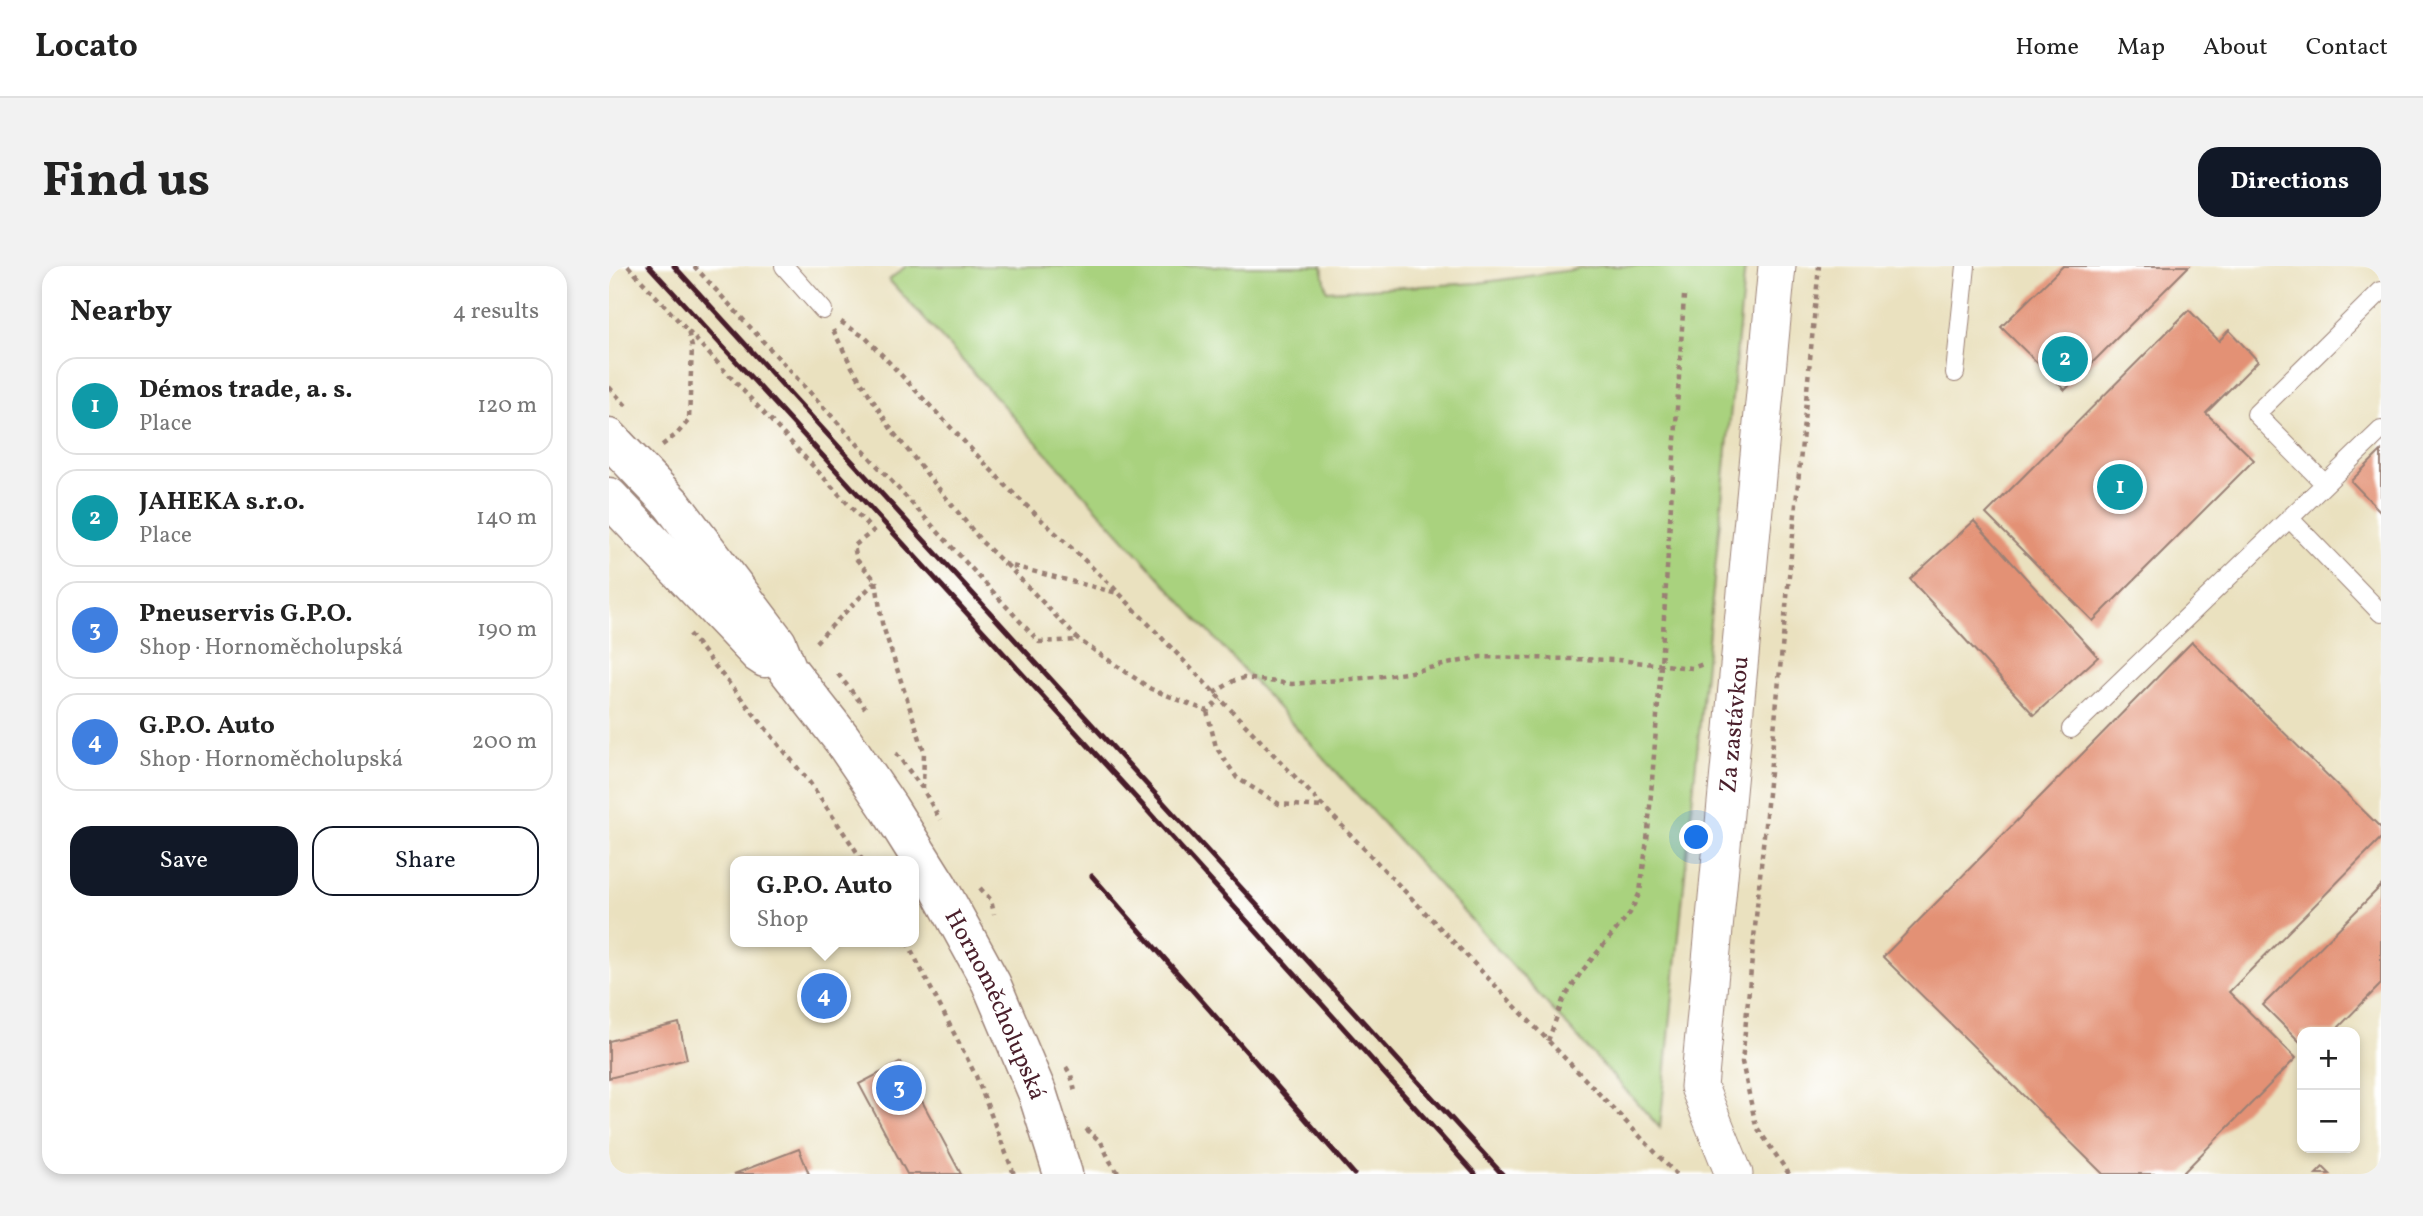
<!DOCTYPE html>
<meta charset="utf-8">
<style>
:root{--surface:#fff;--page:#f2f2f2;--text:#222;--muted:#767676;--line:#e0e0e0;--accent:#111827}
body{margin:0;font-family:Vollkorn,serif;background:var(--page);color:var(--text)}
.controls{position:absolute;right:21px;bottom:21px;display:grid;overflow:hidden;border-radius:14px;box-shadow:0 4px 10px #0003}
.controls button{width:63px;height:63px;display:grid;place-items:center;padding:0;border:0;border-bottom:2px solid var(--line);background:var(--surface);color:var(--text);font:35px sans-serif}
.you{position:absolute;left:1088px;top:572px;width:24px;height:24px;margin:-18px;border:5px solid #fff;border-radius:50%;background:#1a73e8;box-shadow:0 0 0 10px #1a73e833}
.badge{display:grid;place-items:center;width:46px;height:46px;border-radius:50%;background:var(--accent);color:#fff;font-size:23px;font-weight:700}
.pin{position:absolute;translate:-50% -50%;border:4px solid #fff;box-shadow:0 2px 7px #0006}
.popup{position:absolute;left:121px;top:590px;width:189px;height:91px;box-sizing:border-box;display:grid;place-content:center;border-radius:14px;background:var(--surface);filter:drop-shadow(0 2px 5px #0005);font-size:23px;white-space:nowrap;color:var(--muted)}
.popup b{font-size:26px;color:var(--text)}
.popup::after{content:'';position:absolute;left:50%;top:100%;margin-left:-14px;border:14px solid transparent;border-top-color:var(--surface)}
.list{margin:0;padding:0;list-style:none}
h2{display:flex;justify-content:space-between;align-items:center;height:91px;margin:0;padding:0 28px;font-size:30px}
h2 small{font-size:23px;font-weight:400;color:var(--muted)}
.list li{display:grid;grid-template-columns:46px 1fr auto;gap:21px;align-items:center;box-sizing:border-box;height:98px;margin:0 14px 14px;padding:0 14px;border:2px solid var(--line);border-radius:21px}
.list b{display:block;font-size:26px;white-space:nowrap}
.list p{margin:0;font-size:23px;white-space:nowrap;color:var(--muted)}
.list em{font-size:23px;font-style:normal;color:var(--muted)}
.actions{display:flex;gap:14px;padding:21px 28px}
.actions a{flex:1;padding:16px 0;border:2px solid var(--accent);border-radius:21px;text-align:center;font-size:24px;color:var(--accent)}
.actions .main{background:var(--accent);color:#fff}
.map{position:relative;flex:none;width:1772px;height:908px;overflow:hidden;border-radius:21px}
header{display:flex;align-items:center;gap:42px;box-sizing:border-box;height:98px;padding:0 35px;background:var(--surface);border-bottom:2px solid var(--line)}
header strong{font-size:33px}
nav{display:flex;gap:38px;margin-inline-start:auto;font-size:24px}
.intro{display:flex;align-items:center;justify-content:space-between;box-sizing:border-box;height:168px;padding:0 42px}
h1{margin:0;font-size:49px}
.button{padding:18px 32px;border-radius:21px;background:var(--accent);color:#fff;font-size:24px;font-weight:700}
main{display:flex;gap:42px;padding:0 42px}
aside{flex:1;background:var(--surface);border-radius:21px;box-shadow:0 4px 10px #0003}
.map>svg:first-child{display:block}
.green{fill:#a9d27e;stroke:#7a7854;stroke-width:2}
.building{fill:#e39174}
.lines{fill:none;stroke-linecap:round;stroke-linejoin:round}
.service-casing{stroke:#9a8075;stroke-width:20}
.minor-casing{stroke:#9a8075;stroke-width:39}
.tertiary-casing{stroke:#9a8075;stroke-width:41}
.path{stroke:#9a8075;stroke-width:4.5;stroke-dasharray:5 5;stroke-linecap:butt}
.service{stroke:#fff;stroke-width:18}
.minor{stroke:#fff;stroke-width:37}
.tertiary{stroke:#fff;stroke-width:38}
.rail{stroke:#4a1f2b;stroke-width:5}
.labels{text-anchor:middle;stroke-width:6;stroke-linejoin:round;paint-order:stroke}
.street-label{font-size:24px;fill:#4a1f2b;stroke:#fff}
</style>
<header>
<strong>Locato</strong>
<nav><a>Home</a><a>Map</a><a>About</a><a>Contact</a></nav>
</header>
<div class="intro"><h1>Find us</h1><a class="button">Directions</a></div>
<main>
<aside>
<h2>Nearby<small>4 results</small></h2>
<ul class="list">
<li><span class="badge" style="background:#0f9aa8">1</span><div><b>Démos trade, a. s.</b><p>Place</p></div><em>120 m</em></li>
<li><span class="badge" style="background:#0f9aa8">2</span><div><b>JAHEKA s.r.o.</b><p>Place</p></div><em>140 m</em></li>
<li><span class="badge" style="background:#3f7fe0">3</span><div><b>Pneuservis G.P.O.</b><p>Shop · Hornoměcholupská</p></div><em>190 m</em></li>
<li><span class="badge" style="background:#3f7fe0">4</span><div><b>G.P.O. Auto</b><p>Shop · Hornoměcholupská</p></div><em>200 m</em></li>
</ul>
<div class="actions"><a class="main">Save</a><a>Share</a></div>
</aside>
<div class="map">
<svg width="1772" height="908" viewBox="0 0 1772 908">
<rect width="100%" height="100%" fill="#fff"/>
<filter id="ink" filterUnits="userSpaceOnUse"><feTurbulence type="fractalNoise" baseFrequency=".0143" numOctaves="2"/><feDisplacementMap in="SourceGraphic" scale="14" xChannelSelector="R" yChannelSelector="G"/><feConvolveMatrix kernelMatrix="1 2 1 2 8 2 1 2 1" color-interpolation-filters="sRGB"/></filter>
<filter id="wash" filterUnits="userSpaceOnUse"><feTurbulence type="fractalNoise" baseFrequency=".00686" numOctaves="4" result="noise"/><feDisplacementMap in="SourceGraphic" scale="28" xChannelSelector="R" yChannelSelector="G"/><feGaussianBlur stdDeviation="1.57" result="paint"/><feColorMatrix in="noise" values="0 0 0 0 0 0 0 0 0 0 0 0 0 0 0 0 0 1.4 0 .05"/><feComposite in="paint" operator="in"/></filter>
<g filter="url(#wash)">
<rect width="100%" height="100%" fill="#eae1bf"/>
<!-- green -->
<path class="green" d="M297,0H713L718,25L869,17L991,0H1136L1051,862L280,14Z"/>
<g id="blocks">
<!-- building -->
<path class="building" d="M1454,0H1580L1456,124L1392,61Z
M1580,44L1610,75L1620,64L1649,95L1597,147L1645,194L1484,355L1377,248Z
M1772,185V246L1742,215Z
M1365,255L1489,391L1425,449L1301,313Z
M1583,376L1772,562V572L1620,726L1687,792L1573,908H1494L1274,691Z
M1772,620V718L1725,766H1693V778L1654,739Z
M70,757L78,793L0,812V775Z
M292,796L352,908H298L250,818Z
M190,883L200,908H125Z
M1714,901L1721,908H1707Z"/>
</g>
</g>
<g filter="url(#ink)">
<use href="#blocks" fill-opacity="0" stroke="#9a8075" stroke-width="2"/>
<g class="lines">
<defs>
<path id="service" d="M175,0L214,44
M1346,107L1357,0
M1716,218L1647,148L1772,25
M1680,252L1772,347
M1462,463L1772,164"/>
<g id="minor">
<path id="s1" d="M1125,908L1090,821L1168,0"/>
</g>
<g id="tertiary">
<path id="s2" d="M0,172L63,238L168,377L179,404L233,473L280,542L329,620L382,717L428,826L454,908"/>
<path d="M0,231L150,388L156,392"/>
</g>
</defs>
<!-- service casing -->
<use href="#service" class="service-casing"/>
<!-- minor casing -->
<use href="#minor" class="minor-casing"/>
<!-- tertiary casing -->
<use href="#tertiary" class="tertiary-casing"/>
<!-- path -->
<path class="path" d="M19,0L79,65L83,81L80,154L68,168L52,180
M85,0L430,376L470,374
M232,56L257,72L402,225L505,322L1067,908
M224,64L243,101L284,166L373,276L396,298L508,327
M79,65L264,265L245,280L248,294L267,315L204,379
M0,121L20,143
M397,298L470,374L542,423L598,445L612,433
M267,315L273,357L315,485L314,523L331,554
M80,368L201,517L254,595
M229,408L256,442
M605,427L626,414L635,412L683,418L766,411L797,407L871,391L1008,394L1083,402L1097,397
M598,445L607,481L628,512L670,538L715,541
M287,487L313,522
M371,622L382,634L385,648
M298,676L367,810L405,908
M939,775L954,734L973,705L1021,647L1031,626L1039,566L1052,399L1075,30
M457,801L462,809L466,825
M477,863L492,876L501,895L510,908
M1180,908L1147,860L1133,796L1210,0"/>
<!-- service -->
<use href="#service" class="service"/>
<!-- minor -->
<use href="#minor" class="minor"/>
<!-- tertiary -->
<use href="#tertiary" class="tertiary"/>
<!-- rail -->
<path class="rail" d="M40,0L528,533L866,908
M65,0L893,908
M483,610L745,908"/>
</g>
</g>
<g class="labels">
<!-- street labels -->
<g class="street-label">
<text dy="8" stroke="none"><textPath href="#s1" startOffset="458">Za zastávkou</textPath></text>
<text dy="8" stroke="none"><textPath href="#s2" startOffset="690">Hornoměcholupská</textPath></text>
</g>
</g>
</svg>
<div class="controls">
<button>+</button>
<button>−</button>
</div>
<div class="you"></div>
<div class="pin badge" style="left:1511px;top:221px;background:#0f9aa8">1</div>
<div class="pin badge" style="left:1456px;top:93px;background:#0f9aa8">2</div>
<div class="pin badge" style="left:290px;top:822px;background:#3f7fe0">3</div>
<div class="pin badge" style="left:215px;top:730px;background:#3f7fe0">4</div>
<div class="popup"><b>G.P.O. Auto</b>Shop</div>
</div>
</main>
